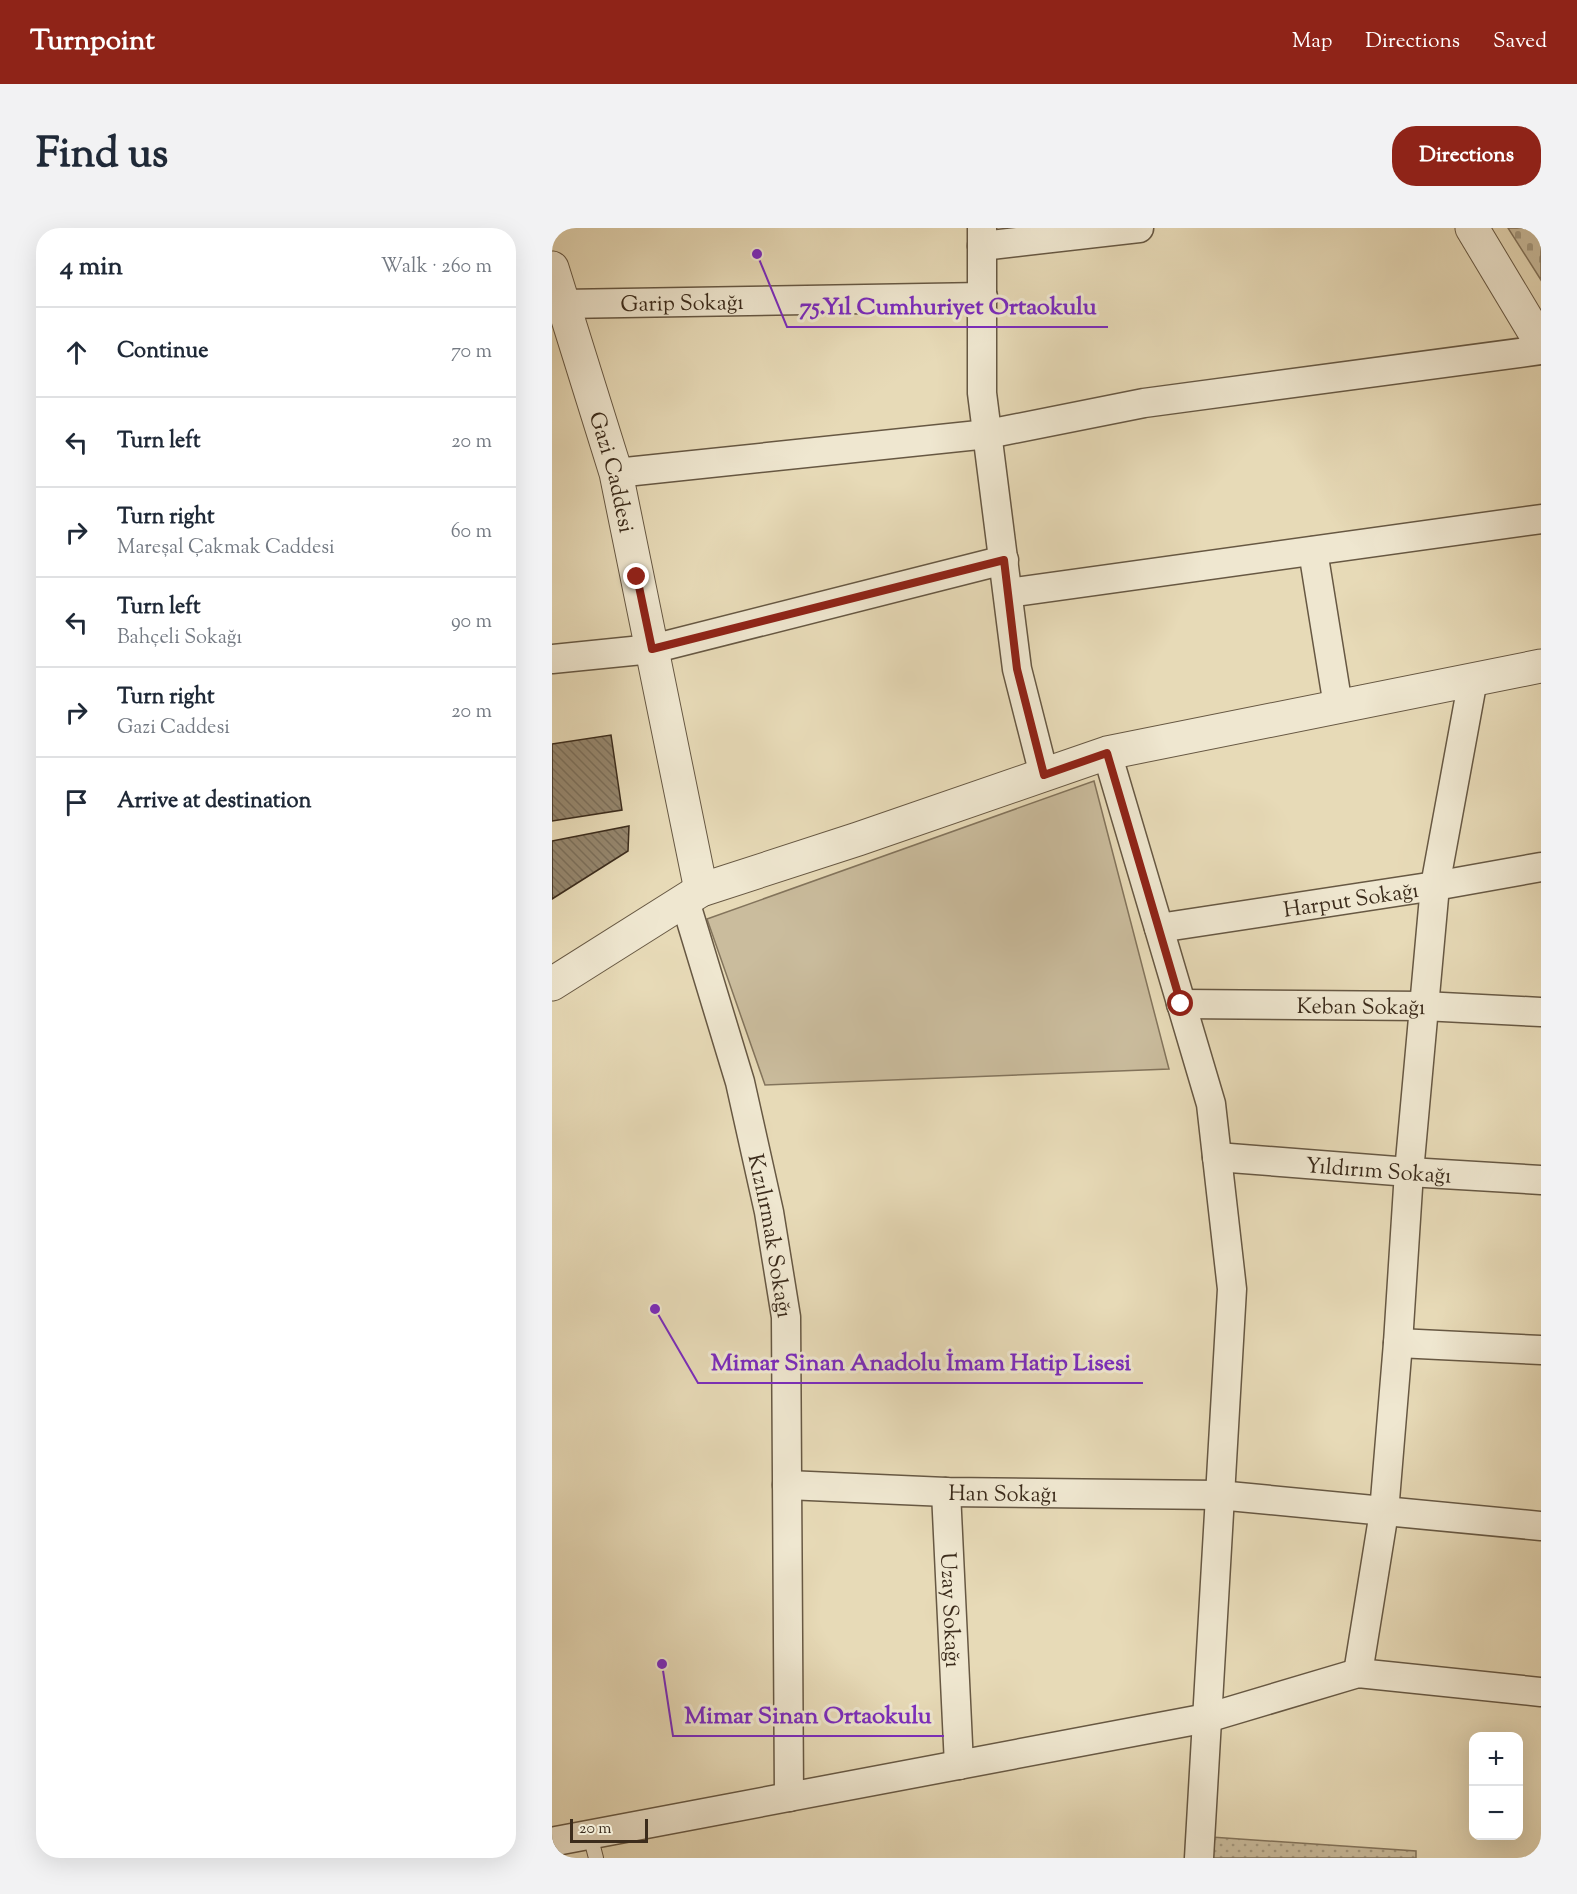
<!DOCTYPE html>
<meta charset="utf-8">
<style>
:root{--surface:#fff;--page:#f2f2f3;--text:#1f2937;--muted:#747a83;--line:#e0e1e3;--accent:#8f2418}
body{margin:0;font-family:"Sorts Mill Goudy",serif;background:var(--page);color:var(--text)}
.controls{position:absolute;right:18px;bottom:18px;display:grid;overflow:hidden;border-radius:12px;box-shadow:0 6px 24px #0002}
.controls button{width:54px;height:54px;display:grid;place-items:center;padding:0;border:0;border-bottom:2px solid var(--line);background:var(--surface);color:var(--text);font:30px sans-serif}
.scale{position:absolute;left:18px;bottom:15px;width:78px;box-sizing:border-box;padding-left:6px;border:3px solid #3c2c1c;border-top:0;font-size:16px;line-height:21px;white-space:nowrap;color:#3c2c1c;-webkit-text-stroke:4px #efe7d0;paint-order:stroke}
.stop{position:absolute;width:18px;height:18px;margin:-14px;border:4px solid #8f2418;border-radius:50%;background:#fff}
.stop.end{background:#8f2418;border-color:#fff;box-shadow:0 2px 6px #0008}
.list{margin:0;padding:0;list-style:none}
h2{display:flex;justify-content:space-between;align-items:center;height:78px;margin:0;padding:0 24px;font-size:26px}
h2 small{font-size:20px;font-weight:400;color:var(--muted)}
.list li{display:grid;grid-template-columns:39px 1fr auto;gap:18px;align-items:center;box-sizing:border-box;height:90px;padding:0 24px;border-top:2px solid var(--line)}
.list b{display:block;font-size:22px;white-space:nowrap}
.list p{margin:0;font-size:20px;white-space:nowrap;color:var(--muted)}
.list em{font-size:20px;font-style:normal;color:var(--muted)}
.icon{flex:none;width:33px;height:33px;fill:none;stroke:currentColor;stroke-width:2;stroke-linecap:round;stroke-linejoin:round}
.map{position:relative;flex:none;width:989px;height:1630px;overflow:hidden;border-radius:24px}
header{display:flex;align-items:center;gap:36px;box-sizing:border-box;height:84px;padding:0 30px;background:var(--accent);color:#fff}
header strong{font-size:28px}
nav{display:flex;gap:33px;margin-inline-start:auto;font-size:21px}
.intro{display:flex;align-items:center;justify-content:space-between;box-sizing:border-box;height:144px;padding:0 36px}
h1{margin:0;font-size:42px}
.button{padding:15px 27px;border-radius:24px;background:var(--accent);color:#fff;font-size:21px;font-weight:700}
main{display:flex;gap:36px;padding:0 36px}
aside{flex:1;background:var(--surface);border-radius:24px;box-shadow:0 6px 24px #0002}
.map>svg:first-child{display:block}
.cemetery{fill:url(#cemetery-stones);stroke:#83745c;stroke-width:1.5}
.park{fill:url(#park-dots);stroke:#83745c;stroke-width:1.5}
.pitch{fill:#cabc9d;stroke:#83745c;stroke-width:1.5}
.building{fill:url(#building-back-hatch);stroke:#3c2c1c;stroke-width:1.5}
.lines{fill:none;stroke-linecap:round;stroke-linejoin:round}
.service-casing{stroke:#675843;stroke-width:16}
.minor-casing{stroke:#675843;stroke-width:31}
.tertiary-casing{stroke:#675843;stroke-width:35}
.service{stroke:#efe7d0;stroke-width:14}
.minor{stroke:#efe7d0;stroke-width:28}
.tertiary{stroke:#efe7d0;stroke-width:33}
.route{stroke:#8f2418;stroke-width:8}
.labels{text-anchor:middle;stroke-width:6;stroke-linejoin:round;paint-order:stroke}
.street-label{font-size:22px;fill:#3c2c1c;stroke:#efe7d0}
.leader{fill:none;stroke:#7b2cbf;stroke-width:2}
.callout-dot{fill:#7b2cbf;stroke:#efe7d0;stroke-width:2}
.callout-label{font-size:24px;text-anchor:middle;font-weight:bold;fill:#7b2cbf;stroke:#efe7d0;stroke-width:6;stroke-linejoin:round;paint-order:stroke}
</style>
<header>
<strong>Turnpoint</strong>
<nav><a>Map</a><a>Directions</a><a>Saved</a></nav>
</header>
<div class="intro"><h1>Find us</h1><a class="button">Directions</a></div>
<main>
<aside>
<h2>4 min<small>Walk · 260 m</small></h2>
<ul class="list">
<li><svg class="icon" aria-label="ahead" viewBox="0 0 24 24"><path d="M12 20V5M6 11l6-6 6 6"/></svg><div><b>Continue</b></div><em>70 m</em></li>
<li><svg class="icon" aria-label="left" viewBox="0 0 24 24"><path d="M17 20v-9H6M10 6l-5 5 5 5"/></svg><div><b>Turn left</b></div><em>20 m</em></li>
<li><svg class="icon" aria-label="right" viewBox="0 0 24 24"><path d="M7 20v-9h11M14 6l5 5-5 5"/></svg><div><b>Turn right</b><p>Mareşal Çakmak Caddesi</p></div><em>60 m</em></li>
<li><svg class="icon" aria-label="left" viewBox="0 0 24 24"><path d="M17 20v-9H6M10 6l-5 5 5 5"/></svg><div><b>Turn left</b><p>Bahçeli Sokağı</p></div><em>90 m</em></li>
<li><svg class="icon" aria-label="right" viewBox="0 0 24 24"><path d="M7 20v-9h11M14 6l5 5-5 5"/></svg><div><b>Turn right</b><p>Gazi Caddesi</p></div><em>20 m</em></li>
<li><svg class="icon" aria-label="arrive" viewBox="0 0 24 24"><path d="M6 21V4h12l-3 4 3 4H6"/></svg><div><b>Arrive at destination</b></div></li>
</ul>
</aside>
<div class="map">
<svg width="989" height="1630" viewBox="0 0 989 1630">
<defs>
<pattern id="cemetery-stones" width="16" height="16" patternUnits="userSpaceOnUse" patternTransform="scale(1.5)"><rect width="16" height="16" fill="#cabc9d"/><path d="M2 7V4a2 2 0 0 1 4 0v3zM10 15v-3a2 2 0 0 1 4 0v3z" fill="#a5997f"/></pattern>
<pattern id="park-dots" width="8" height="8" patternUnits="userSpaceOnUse" patternTransform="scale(1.5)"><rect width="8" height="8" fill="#cabc9d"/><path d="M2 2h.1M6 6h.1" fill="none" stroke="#a5997f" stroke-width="1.8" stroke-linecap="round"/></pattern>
<pattern id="building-back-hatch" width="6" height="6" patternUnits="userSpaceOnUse" patternTransform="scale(1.5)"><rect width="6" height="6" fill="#95866d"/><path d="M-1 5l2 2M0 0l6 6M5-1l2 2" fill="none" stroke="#7b6e59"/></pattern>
</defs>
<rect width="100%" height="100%" fill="#e7dab7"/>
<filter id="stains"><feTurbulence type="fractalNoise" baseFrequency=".00333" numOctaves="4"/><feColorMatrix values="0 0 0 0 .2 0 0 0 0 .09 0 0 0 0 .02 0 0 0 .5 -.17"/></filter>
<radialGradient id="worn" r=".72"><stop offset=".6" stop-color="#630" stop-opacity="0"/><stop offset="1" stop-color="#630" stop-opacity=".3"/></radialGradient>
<!-- cemetery -->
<path class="cemetery" d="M956,0H989V52Z"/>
<!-- park -->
<path class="park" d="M659,1609L864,1623V1630H658Z"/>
<!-- pitch -->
<path class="pitch" d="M542,553L617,841L213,857L155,691Z"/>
<!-- building -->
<path class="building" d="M59,507L70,582L0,593V516Z
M77,598L76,623L0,671V613Z"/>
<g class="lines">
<defs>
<path id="service" d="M38,1607L44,1630"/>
<g id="minor">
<path d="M430,0V165L465,441L492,547"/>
<path d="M430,18L587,0"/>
<path id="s1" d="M10,76L431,69"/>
<path d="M64,245L436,206L592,175L989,122"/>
<path d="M761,323L786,478"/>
<path d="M456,365L989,291"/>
<path d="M0,431L100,421L452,332"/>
<path d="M555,525L659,876L680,1061L647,1630"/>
<path id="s2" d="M133,673L188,854L217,984L234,1089L237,1569"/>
<path id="s3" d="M607,700L883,658L989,639"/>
<path id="s4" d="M629,776L871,778L989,784"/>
<path id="s5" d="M665,929L857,944L989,952"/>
<path d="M846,1115L989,1122"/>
<path id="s6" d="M235,1257L394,1264L666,1267L989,1298"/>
<path id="s7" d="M394,1264L407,1537"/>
<path d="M806,1445L832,1284L846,1115L857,944L883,658L921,451"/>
<path d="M4,1613L655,1490L806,1445L989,1464"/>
</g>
<g id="tertiary">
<path d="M920,0L989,115"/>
<path id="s8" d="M0,40L64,245L149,662"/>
<path d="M0,756L149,662L306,611L555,525L989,438"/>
</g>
</defs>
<!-- service casing -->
<use href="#service" class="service-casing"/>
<!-- minor casing -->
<use href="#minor" class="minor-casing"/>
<!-- tertiary casing -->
<use href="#tertiary" class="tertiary-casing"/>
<!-- service -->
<use href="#service" class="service"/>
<!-- minor -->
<use href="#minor" class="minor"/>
<!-- tertiary -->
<use href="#tertiary" class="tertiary"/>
</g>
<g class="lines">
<!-- route -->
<path class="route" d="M85,349L100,421L452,332L465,441L492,547L555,525L629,776"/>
</g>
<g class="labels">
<!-- street labels -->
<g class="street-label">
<text dy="8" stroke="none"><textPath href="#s1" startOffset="120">Garip Sokağı</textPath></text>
<text dy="8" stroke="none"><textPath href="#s8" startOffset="213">Gazi Caddesi</textPath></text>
<text dy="8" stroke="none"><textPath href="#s3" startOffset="194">Harput Sokağı</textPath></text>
<text dy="8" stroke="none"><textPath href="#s4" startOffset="180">Keban Sokağı</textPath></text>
<text dy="8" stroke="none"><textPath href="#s5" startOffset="162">Yıldırım Sokağı</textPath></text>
<text dy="8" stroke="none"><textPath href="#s2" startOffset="346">Kızılırmak Sokağı</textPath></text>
<text dy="8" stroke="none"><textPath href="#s6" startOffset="216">Han Sokağı</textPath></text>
<text dy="8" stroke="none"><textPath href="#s7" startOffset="118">Uzay Sokağı</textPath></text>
</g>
</g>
<!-- callouts -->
<path class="leader" d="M205 26L235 99H556M103 1081L146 1155H591M110 1436L121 1508H392"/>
<g class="callout-dot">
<circle cx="205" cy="26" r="6"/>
<circle cx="103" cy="1081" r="6"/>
<circle cx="110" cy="1436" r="6"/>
</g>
<g class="callout-label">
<text x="396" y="86">75.Yıl Cumhuriyet Ortaokulu</text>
<text x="369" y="1142">Mimar Sinan Anadolu İmam Hatip Lisesi</text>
<text x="256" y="1495">Mimar Sinan Ortaokulu</text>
</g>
<rect width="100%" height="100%" filter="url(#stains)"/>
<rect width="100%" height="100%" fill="url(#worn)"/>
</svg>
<div class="controls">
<button>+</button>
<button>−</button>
</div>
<div class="scale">20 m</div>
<div class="stop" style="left:629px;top:776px"></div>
<div class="stop end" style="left:85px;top:349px"></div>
</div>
</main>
